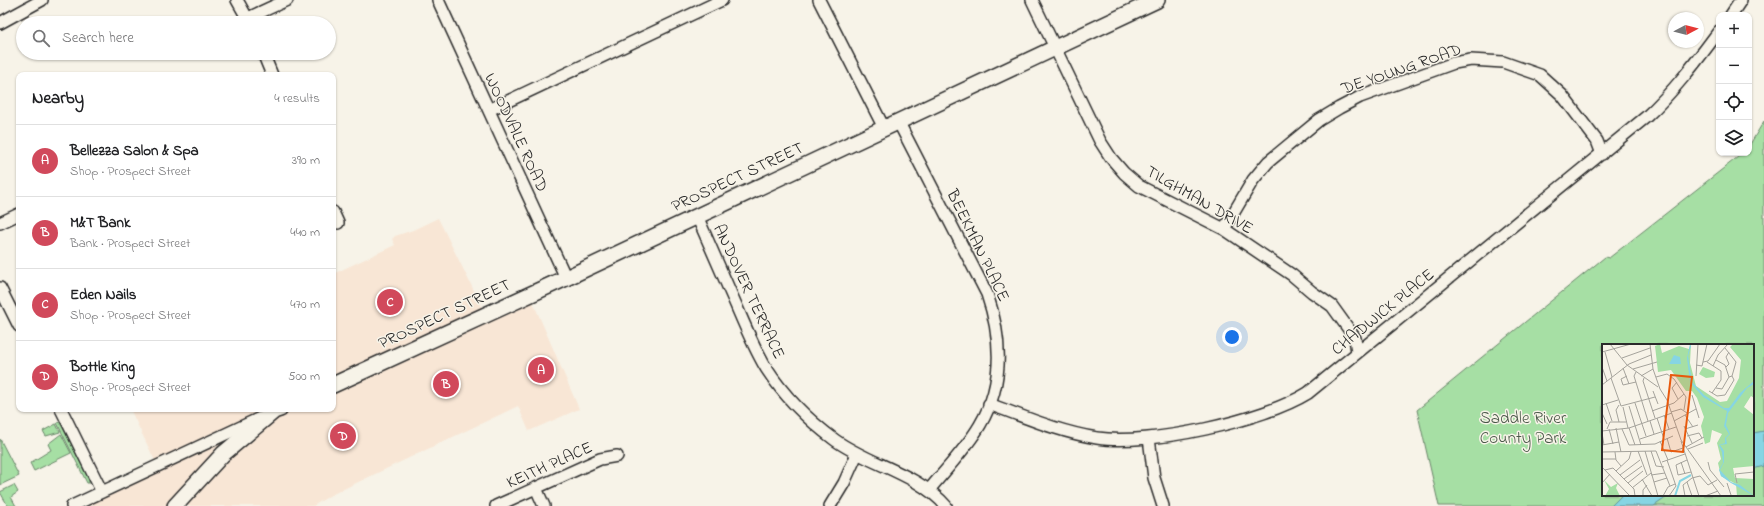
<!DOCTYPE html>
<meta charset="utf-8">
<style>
:root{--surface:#fff;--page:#f2f2f2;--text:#202124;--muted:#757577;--line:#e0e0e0;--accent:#d1495b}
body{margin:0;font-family:"Indie Flower",sans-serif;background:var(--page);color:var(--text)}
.controls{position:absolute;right:12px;top:12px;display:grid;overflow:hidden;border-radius:8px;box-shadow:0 1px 3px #0004}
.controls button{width:36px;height:36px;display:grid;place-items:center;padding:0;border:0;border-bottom:1px solid var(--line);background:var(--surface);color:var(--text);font:20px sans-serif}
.compass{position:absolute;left:1668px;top:12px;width:36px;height:36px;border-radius:50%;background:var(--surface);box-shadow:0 1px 3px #0004;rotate:83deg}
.you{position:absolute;left:1232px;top:337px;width:14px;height:14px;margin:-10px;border:3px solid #fff;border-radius:50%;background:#1a73e8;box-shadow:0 0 0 6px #1a73e833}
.badge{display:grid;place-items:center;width:26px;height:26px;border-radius:50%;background:var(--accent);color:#fff;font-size:13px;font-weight:700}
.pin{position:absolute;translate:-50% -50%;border:2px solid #fff;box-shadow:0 1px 4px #0006}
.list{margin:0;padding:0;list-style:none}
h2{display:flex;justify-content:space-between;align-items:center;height:52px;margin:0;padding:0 16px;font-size:17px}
h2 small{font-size:13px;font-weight:400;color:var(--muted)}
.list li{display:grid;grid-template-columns:26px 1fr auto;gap:12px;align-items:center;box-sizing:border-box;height:72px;padding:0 16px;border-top:1px solid var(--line)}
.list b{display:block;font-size:15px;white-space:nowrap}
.list p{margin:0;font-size:13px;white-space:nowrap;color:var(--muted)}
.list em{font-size:13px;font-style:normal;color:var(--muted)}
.icon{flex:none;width:22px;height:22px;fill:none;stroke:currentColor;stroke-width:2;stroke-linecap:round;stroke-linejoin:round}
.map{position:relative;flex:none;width:1764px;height:506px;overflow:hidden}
.search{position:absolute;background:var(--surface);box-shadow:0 1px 3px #0004;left:16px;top:16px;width:320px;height:44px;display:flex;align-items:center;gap:10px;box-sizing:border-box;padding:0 14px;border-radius:22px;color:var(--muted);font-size:15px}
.panel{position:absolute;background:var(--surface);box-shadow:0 1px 3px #0004;left:16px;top:72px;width:320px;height:340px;border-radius:8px}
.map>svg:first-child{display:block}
.built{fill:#f8e6d5}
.green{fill:#a6dfa4;stroke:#688568;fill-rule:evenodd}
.water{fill:#86d5e3;stroke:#629199}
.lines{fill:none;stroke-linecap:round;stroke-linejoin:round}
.street-casing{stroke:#2b2b2b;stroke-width:14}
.secondary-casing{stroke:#2b2b2b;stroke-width:18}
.street{stroke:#f7f3e8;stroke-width:11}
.secondary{stroke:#f7f3e8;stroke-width:15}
.labels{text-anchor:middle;stroke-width:3;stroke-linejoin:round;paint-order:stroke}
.street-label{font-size:17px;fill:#2b2b2b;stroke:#f7f3e8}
.park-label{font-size:17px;fill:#4a5849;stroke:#f7f3e8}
.inset-river{fill:none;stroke:#86d5e3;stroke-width:2}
.inset-road{fill:none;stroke:#a5a39c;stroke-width:1}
.view{fill:#e8590c;fill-opacity:0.15;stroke:#e8590c;stroke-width:2}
.inset-edge{fill:none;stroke:#2b2b2b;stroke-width:2}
</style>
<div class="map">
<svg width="1764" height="506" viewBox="0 0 1764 506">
<rect width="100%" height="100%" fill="#f7f3e8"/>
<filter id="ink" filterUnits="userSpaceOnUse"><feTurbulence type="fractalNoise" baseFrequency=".025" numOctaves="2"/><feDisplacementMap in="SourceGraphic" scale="8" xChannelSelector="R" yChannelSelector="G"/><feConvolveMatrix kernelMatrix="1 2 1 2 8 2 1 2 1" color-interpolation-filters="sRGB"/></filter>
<g filter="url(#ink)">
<!-- built -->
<path class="built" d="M438,218L486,315L530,295L579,409L529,431L518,406L331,495L313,506H72L157,465L130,409H333V274L395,245L392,239L395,236L413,230Z"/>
<!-- green -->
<path class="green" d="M1764,121V506H1439L1417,410L1605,257L1609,258L1743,153H1749V146ZM1603,345H1753V495H1603Z
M60,422L89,479V483H87L57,423Z
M56,424L60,432L46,436L43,431Z
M61,434L71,453L34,471L30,463L51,450L48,444Z
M0,439L19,476L0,485Z
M14,485L18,492L11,497L16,506H8L0,492Z"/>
<!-- water -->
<path class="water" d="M1764,431V466L1753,469V433Z
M1622,495H1670L1654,506H1611Z"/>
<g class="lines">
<defs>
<path id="street" d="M237,0L250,23
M438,0L566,278
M819,0L884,128
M1032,0L1100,141L1111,158L1124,173L1139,186L1224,229L1292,275L1312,292L1332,306L1355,338L1357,352
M1731,15L1741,0
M248,18L287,0
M0,23L42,0
M263,53L272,75
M489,110L722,0
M898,121L987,294C1002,338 1004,384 980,425C966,449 946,469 929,490
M333,212L338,223
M697,216C710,246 723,275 736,305C745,326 754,348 766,368C784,396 808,420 835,440C870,465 917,473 946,506
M0,223L19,214
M1224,229L1253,180L1268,162L1319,120L1339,108L1360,97L1454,63L1471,60L1503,62L1540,75L1562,95L1597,141L1602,154
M0,288L19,326
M989,404C1025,417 1059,432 1097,438C1149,446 1263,421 1308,393L1646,117C1674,91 1696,62 1719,31
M61,409L102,492
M1149,438L1154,478L1163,506
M536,488L544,506
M72,506L260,418
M496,506L600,459L617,456
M830,506L844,483L857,454"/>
<path id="secondary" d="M333,385L566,278L1157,0
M175,506L223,454L274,411L280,409"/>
</defs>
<!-- street casing -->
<use href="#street" class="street-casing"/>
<!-- secondary casing -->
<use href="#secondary" class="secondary-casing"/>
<!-- street -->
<use href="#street" class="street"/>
<!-- secondary -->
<use href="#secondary" class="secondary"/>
</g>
</g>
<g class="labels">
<!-- street labels -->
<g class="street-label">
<text transform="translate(1401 68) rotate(-19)" y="6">DE YOUNG ROAD</text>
<text transform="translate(517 132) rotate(65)" y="6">WOODVALE ROAD</text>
<text transform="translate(737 176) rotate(-25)" y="6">PROSPECT STREET</text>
<text transform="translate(1200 199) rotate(30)" y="6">TILGHMAN DRIVE</text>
<text transform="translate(979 245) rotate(64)" y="6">BEEKMAN PLACE</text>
<text transform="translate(750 291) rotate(65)" y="6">ANDOVER TERRACE</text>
<text transform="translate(1382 311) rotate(-39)" y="6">CHADWICK PLACE</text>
<text transform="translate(444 313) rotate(-25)" y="6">PROSPECT STREET</text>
<text transform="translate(549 464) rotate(-24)" y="6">KEITH PLACE</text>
</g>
<!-- park labels -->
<g class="park-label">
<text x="1523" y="423">Saddle River<tspan x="1523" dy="20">County Park</tspan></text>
</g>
</g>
<!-- overview -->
<g transform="translate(1602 344)">
<rect width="152" height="152" fill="#f7f3e8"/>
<path d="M58,0L60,9L77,2L87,5L89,0L88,19L94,42L118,58L125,57L137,34L139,16L128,3L131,0H152V54L149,52L142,63L152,71V122L131,124L133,134L152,135V152H135L134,140L119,132L116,119L119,115L115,99L120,90L110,86L108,98L103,100L99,82L102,73L95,54L90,47H84L69,26L56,28L53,2ZM101,23L113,28L112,33L104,34L97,30ZM2,136L9,143L16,139L14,144L18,152H3L7,145Z" fill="#a6dfa4"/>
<path d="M88,0L89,2L86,12L90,38L102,51L122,64H127L138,49L152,37V40L145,44L126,69L124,81L128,90L124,94L125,100L118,101L122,107V118L118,126L129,138L138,141L152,152L129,139L119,132L117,126L121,119L120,108L117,101L123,99V94L127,90L122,82L125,67L101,53L88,38L85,14ZM72,11L78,13L79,20H67Z" fill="#86d5e3"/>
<path class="inset-river" d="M73,152L78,137L89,131"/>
<path class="inset-road" d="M8,0L25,21L56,43M48,0L51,25L58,45L65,56L79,96L119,152M123,4L134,18L130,32M0,8L29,0M3,8L10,33M20,14L48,4M114,16L123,21L127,33M101,18L106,17L118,0M105,18L119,27V36L110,49M94,21L100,22L105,0M111,22L116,11L126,0M0,23L5,37M124,23L127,20L124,13L127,8M21,24L27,40M31,25L55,18M34,28L32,32L46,77M25,32L19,35L21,41L34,38M39,32L51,25M94,32L96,0M54,33L65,30L72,35L84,53L82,66M9,34L19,62L53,53M42,34L41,37L53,74M75,38L70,44L76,55M0,41L27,20L49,11M114,44L120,45L127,33M51,47L56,60M107,47L115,52L123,51L132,36L130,32L127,33M90,51L97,74M4,59L10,77M33,59L44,92M0,61L16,56M27,62L39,101M21,63L26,84M50,67L72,59L82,50M69,68L79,65L85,69M0,69L5,80M62,71L67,85M83,71L91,83M55,74L62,95M48,77L52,90M72,77L94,65M17,78L14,66L17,61M82,82L90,99M14,84L19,108M27,84L33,101M5,85L8,78H24M7,85L11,100M20,85L27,101L53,100L71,92M83,85L96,81M0,87L27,84L70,69M0,89L2,101M85,92L97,89L100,94M65,94L69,108L81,104M38,95L74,83M58,97L66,116M79,97L97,152M0,101L17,98M84,103L102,93M86,105L101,99M36,107L45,131M43,107L56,152M49,107L54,122L62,123M0,108L54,107L68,142M13,108L14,116L19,122M0,115H14M65,116L74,142L67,152M85,116L74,121L76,131L89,128M60,118L83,110M79,118L83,130M106,118L108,126L122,143M0,123L28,152M3,126L11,124L32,145L33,152M14,127L27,115L29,108M18,131L38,116M49,131L63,129M22,135L40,122M40,135L50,152M52,138L65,134M85,138L90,152M0,139L8,130M26,139L41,127M125,139L129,151M135,139L133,130L152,128M30,144L49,129M41,152V146L45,141M61,152L66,143L73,140M83,152L81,141L90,134L98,132L106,141L115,136M103,152L116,147"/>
<path class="view" d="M69,31L90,33L81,108L60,106Z"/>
<rect width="152" height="152" class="inset-edge"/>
</g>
</svg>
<div class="controls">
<button>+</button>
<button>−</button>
<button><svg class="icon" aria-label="locate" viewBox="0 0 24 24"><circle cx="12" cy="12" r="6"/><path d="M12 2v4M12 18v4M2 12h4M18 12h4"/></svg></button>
<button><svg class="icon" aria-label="layers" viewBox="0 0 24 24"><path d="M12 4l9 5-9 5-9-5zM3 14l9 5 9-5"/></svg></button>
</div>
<svg class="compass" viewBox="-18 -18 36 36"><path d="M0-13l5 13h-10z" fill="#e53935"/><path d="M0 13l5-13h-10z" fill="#757577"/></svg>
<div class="you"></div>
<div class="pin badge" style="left:541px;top:370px">A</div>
<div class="pin badge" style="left:446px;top:384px">B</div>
<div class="pin badge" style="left:390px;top:302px">C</div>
<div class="pin badge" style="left:343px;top:436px">D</div>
<div class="search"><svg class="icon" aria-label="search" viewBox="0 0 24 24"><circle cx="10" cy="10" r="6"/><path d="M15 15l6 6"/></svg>Search here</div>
<section class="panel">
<h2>Nearby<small>4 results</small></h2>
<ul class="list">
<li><span class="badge">A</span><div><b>Bellezza Salon &amp; Spa</b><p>Shop · Prospect Street</p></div><em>390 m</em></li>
<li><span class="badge">B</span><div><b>M&amp;T Bank</b><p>Bank · Prospect Street</p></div><em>440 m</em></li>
<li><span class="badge">C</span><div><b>Eden Nails</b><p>Shop · Prospect Street</p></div><em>470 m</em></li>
<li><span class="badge">D</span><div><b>Bottle King</b><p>Shop · Prospect Street</p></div><em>500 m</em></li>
</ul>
</section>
</div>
